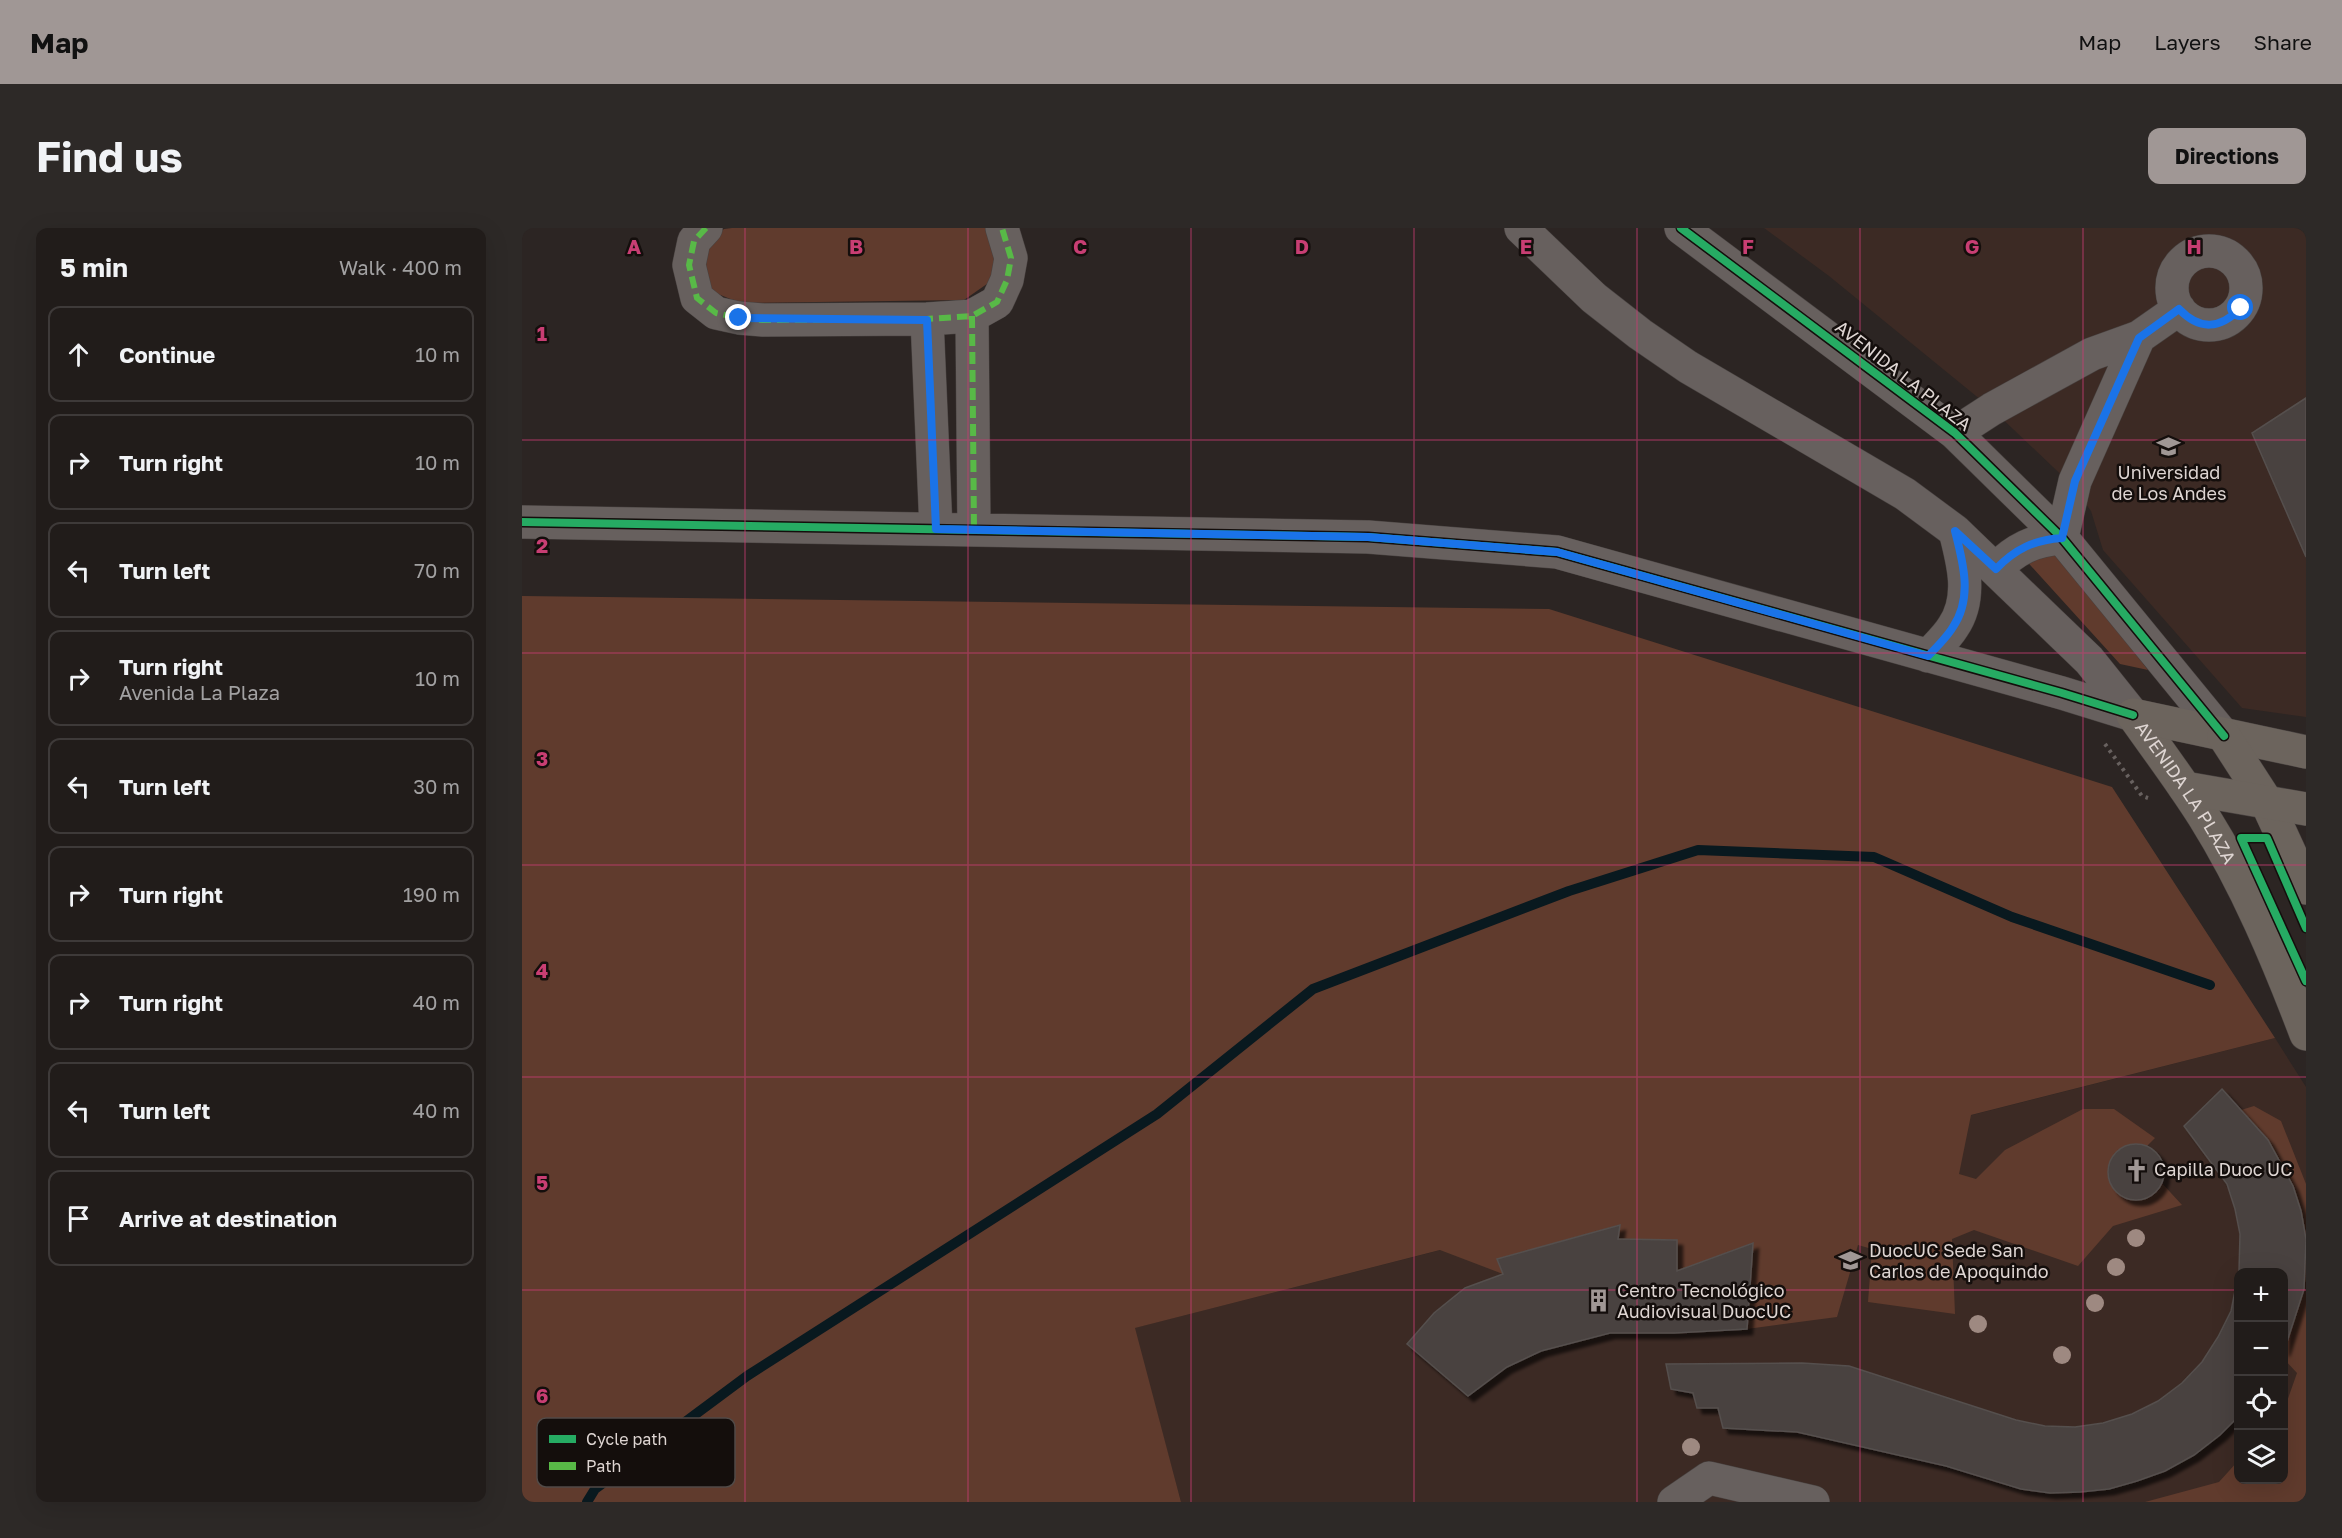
<!DOCTYPE html>
<meta charset="utf-8">
<style>
:root{--surface:#211c1a;--page:#2d2927;--text:#f1f3f6;--muted:#a2a1a2;--line:#3e3a39;--accent:#a09795}
body{margin:0;font-family:"Golos Text",sans-serif;background:var(--page);color:var(--text)}
.controls{position:absolute;right:18px;bottom:18px;display:grid;overflow:hidden;border-radius:12px;box-shadow:0 6px 24px #0002}
.controls button{width:54px;height:54px;display:grid;place-items:center;padding:0;border:0;border-bottom:2px solid var(--line);background:var(--surface);color:var(--text);font:30px sans-serif}
.stop{position:absolute;width:18px;height:18px;margin:-14px;border:4px solid #1a73e8;border-radius:50%;background:#fff}
.stop.end{background:#1a73e8;border-color:#fff;box-shadow:0 2px 6px #0008}
.list{margin:0;padding:0;list-style:none}
h2{display:flex;justify-content:space-between;align-items:center;height:78px;margin:0;padding:0 24px;font-size:26px}
h2 small{font-size:20px;font-weight:400;color:var(--muted)}
.list li{display:grid;grid-template-columns:39px 1fr auto;gap:18px;align-items:center;box-sizing:border-box;height:96px;margin:0 12px 12px;padding:0 12px;border:2px solid var(--line);border-radius:12px}
.list b{display:block;font-size:22px;white-space:nowrap}
.list p{margin:0;font-size:20px;white-space:nowrap;color:var(--muted)}
.list em{font-size:20px;font-style:normal;color:var(--muted)}
.icon{flex:none;width:33px;height:33px;fill:none;stroke:currentColor;stroke-width:2;stroke-linecap:round;stroke-linejoin:round}
.map{position:relative;flex:none;width:1784px;height:1274px;overflow:hidden;border-radius:12px}
header{display:flex;align-items:center;gap:36px;box-sizing:border-box;height:84px;padding:0 30px;background:var(--accent);color:#111}
header strong{font-size:28px}
nav{display:flex;gap:33px;margin-inline-start:auto;font-size:21px}
.intro{display:flex;align-items:center;justify-content:space-between;box-sizing:border-box;height:144px;padding:0 36px}
h1{margin:0;font-size:42px}
.button{padding:15px 27px;border-radius:12px;background:var(--accent);color:#111;font-size:21px;font-weight:700}
main{display:flex;gap:36px;padding:0 36px}
aside{flex:1;background:var(--surface);border-radius:12px;box-shadow:0 6px 24px #0002}
.map>svg:first-child{display:block}
.built{fill:#3c2a24;fill-rule:evenodd}
.green{fill:#603b2d}
.lines{fill:none;stroke-linecap:round;stroke-linejoin:round}
.stream{stroke:#09191f;stroke-width:10}
.building{fill:#494240;stroke:#554f4d;stroke-width:1.5;filter:url(#shadow)}
.minor-casing{stroke:#484240;stroke-width:34}
.major-casing{stroke:#484240;stroke-width:34}
.path{stroke:#68615f;stroke-width:4;stroke-dasharray:3 4.5;stroke-linecap:butt}
.minor{stroke:#67605e;stroke-width:33}
.major{stroke:#6c645d;stroke-width:33}
.quiet{stroke:#58b947;stroke-width:6;stroke-dasharray:12 6;stroke-linecap:butt}
.cycleway-casing{stroke:#140e0c;stroke-width:11}
.cycleway{stroke:#26ab63;stroke-width:8}
.tree{fill:#9e8981}
.route{stroke:#1a73e8;stroke-width:8}
.grid{fill:none;stroke:#c83e73;stroke-width:1.5;stroke-opacity:0.55}
.labels{text-anchor:middle;stroke-width:5;stroke-linejoin:round;paint-order:stroke}
.street-label{font-size:18px;fill:#ded5d2;stroke:#140e0c}
.poi-label{font-size:18px;fill:#ded5d2;stroke:#140e0c;text-anchor:start}
.key{fill:#140e0c;stroke:#514a47;stroke-width:1.5}
.key-label{font-size:16px;fill:#ded5d2}
.grid-label{font-size:20px;text-anchor:middle;font-weight:bold;fill:#c83e73;stroke:#140e0c;stroke-width:5;stroke-linejoin:round;paint-order:stroke}
</style>
<header>
<strong>Map</strong>
<nav><a>Map</a><a>Layers</a><a>Share</a></nav>
</header>
<div class="intro"><h1>Find us</h1><a class="button">Directions</a></div>
<main>
<aside>
<h2>5 min<small>Walk · 400 m</small></h2>
<ul class="list">
<li><svg class="icon" aria-label="ahead" viewBox="0 0 24 24"><path d="M12 20V5M6 11l6-6 6 6"/></svg><div><b>Continue</b></div><em>10 m</em></li>
<li><svg class="icon" aria-label="right" viewBox="0 0 24 24"><path d="M7 20v-9h11M14 6l5 5-5 5"/></svg><div><b>Turn right</b></div><em>10 m</em></li>
<li><svg class="icon" aria-label="left" viewBox="0 0 24 24"><path d="M17 20v-9H6M10 6l-5 5 5 5"/></svg><div><b>Turn left</b></div><em>70 m</em></li>
<li><svg class="icon" aria-label="right" viewBox="0 0 24 24"><path d="M7 20v-9h11M14 6l5 5-5 5"/></svg><div><b>Turn right</b><p>Avenida La Plaza</p></div><em>10 m</em></li>
<li><svg class="icon" aria-label="left" viewBox="0 0 24 24"><path d="M17 20v-9H6M10 6l-5 5 5 5"/></svg><div><b>Turn left</b></div><em>30 m</em></li>
<li><svg class="icon" aria-label="right" viewBox="0 0 24 24"><path d="M7 20v-9h11M14 6l5 5-5 5"/></svg><div><b>Turn right</b></div><em>190 m</em></li>
<li><svg class="icon" aria-label="right" viewBox="0 0 24 24"><path d="M7 20v-9h11M14 6l5 5-5 5"/></svg><div><b>Turn right</b></div><em>40 m</em></li>
<li><svg class="icon" aria-label="left" viewBox="0 0 24 24"><path d="M17 20v-9H6M10 6l-5 5 5 5"/></svg><div><b>Turn left</b></div><em>40 m</em></li>
<li><svg class="icon" aria-label="arrive" viewBox="0 0 24 24"><path d="M6 21V4h12l-3 4 3 4H6"/></svg><div><b>Arrive at destination</b></div></li>
</ul>
</aside>
<div class="map">
<svg width="1784" height="1274" viewBox="0 0 1784 1274">
<defs>
<filter id="shadow"><feDropShadow dx="5.5" dy="5.5" stdDeviation="1.5" flood-color="#0009"/></filter>
</defs>
<rect width="100%" height="100%" fill="#2c2523"/>
<!-- built -->
<path class="built" d="M1242,0H1784V489L1720,480L1581,322L1569,283L1551,258L1470,181L1307,48Z
M1753,810L1784,859V1274H659L612,1100ZM1716,1044H1762V1252H1716Z"/>
<!-- green -->
<path class="green" d="M210,0H464L473,18L472,51L442,72L218,75L184,61L179,19L202,1Z
M1525,319L1567,365L1626,442L1598,436L1499,327Z
M0,368L1027,381L1590,559L1753,810L1449,887L1437,946L1454,951L1483,922L1561,881H1592L1633,910L1615,928L1660,977L1591,998L1556,1038L1452,1002L1430,1011L1433,1086L1346,1074L1350,1021L1336,1017L1315,1089L1225,1101L1231,1015L1155,1043L1154,1012L1096,1011L1097,997L976,1031L981,1046L918,1022L613,1100L659,1274H0Z
M1732,878L1759,893L1784,956V1274H1623L1697,1254L1716,1233V1252H1762V1182L1775,1145L1762,1131V1123C1784,1031 1784,954 1719,882Z"/>
<g class="lines">
<!-- stream -->
<path class="stream" d="M65,1274L73,1261L225,1148L635,886L791,761L1047,663L1176,622L1352,629L1490,689L1688,757"/>
</g>
<!-- building -->
<path class="building" d="M1784,170V329L1730,205Z
M1700,861L1746,912L1771,958L1779,983L1784,1011L1782,1061L1762,1123V1044H1717L1718,1006L1713,981L1705,956L1662,898Z
M1586 944a28 28 0 1 1 56 0a28 28 0 1 1-56 0Z
M1098,997L1096,1011L1155,1012V1043L1231,1015L1225,1101L1152,1105H1088L1019,1123L985,1139L946,1168L885,1116L912,1085L943,1060L981,1046L975,1031Z
M1716,1048V1189L1698,1207L1672,1227L1643,1243L1615,1253L1587,1261L1558,1264L1528,1265L1499,1261L1424,1238L1275,1204L1201,1200L1196,1180H1175L1171,1165L1149,1161L1144,1136L1280,1135L1327,1138L1494,1192L1523,1198L1553,1199L1581,1195L1610,1186L1636,1173L1660,1155L1680,1134L1696,1109L1709,1083Z"/>
<g class="lines">
<defs>
<path id="minor" d="M184,0L172,13L167,37L175,70L194,85L217,90L241,92L405,91L450,88L475,74L485,52L489,30L480,0
M999,0L1072,70L1118,106L1166,139L1383,266L1433,303L1567,432L1611,487
M1159,0L1433,205L1540,310L1702,508
M1650 60a37 37 0 1 1 74 0a37 37 0 1 1-74 0Z
M450,88L452,302
M405,91L414,301
M1433,205L1470,181L1570,126L1617,109L1657,81
M0,294L846,309L1035,324L1540,465L1611,487
M1540,310L1553,253L1617,109
M1474,341C1493,321 1512,312 1540,310
M1406,428C1415,418 1425,409 1431,399C1451,370 1441,334 1433,303
M1152,1274L1187,1250L1291,1274"/>
<g id="major">
<path id="s1" d="M1611,487C1635,521 1660,554 1682,589C1724,656 1756,732 1784,806"/>
<path d="M1611,487L1784,524"/>
<path d="M1702,508L1744,573L1784,660"/>
<path d="M1663,560L1784,581"/>
</g>
</defs>
<!-- minor casing -->
<use href="#minor" class="minor-casing"/>
<!-- major casing -->
<use href="#major" class="major-casing"/>
<!-- path -->
<path class="path" d="M1583,516L1620,568L1626,570"/>
<!-- minor -->
<use href="#minor" class="minor"/>
<!-- major -->
<use href="#major" class="major"/>
<!-- quiet -->
<path class="quiet" d="M184,0L172,13L167,37L175,70L194,85L217,90L241,92L405,91L450,88L475,74L485,52L489,30L480,0
M450,88L452,302
M405,91L414,301"/>
<defs>
<path id="cycleway" d="M1159,0L1433,205L1540,310L1702,508
M0,294L846,309L1035,324L1540,465L1611,487
M1784,700L1745,610H1719L1784,753"/>
</defs>
<!-- cycleway casing -->
<use href="#cycleway" class="cycleway-casing"/>
<!-- cycleway -->
<use href="#cycleway" class="cycleway"/>
</g>
<!-- trees -->
<g class="tree">
<circle cx="1614" cy="1010" r="9"/>
<circle cx="1594" cy="1039" r="9"/>
<circle cx="1573" cy="1075" r="9"/>
<circle cx="1456" cy="1096" r="9"/>
<circle cx="1540" cy="1127" r="9"/>
<circle cx="1169" cy="1219" r="9"/>
</g>
<g class="lines">
<!-- route -->
<path class="route" d="M217,90L405,92L414,301L846,309L1035,324L1406,428C1415,419 1425,409 1431,399C1451,370 1441,334 1433,303L1474,341C1493,321 1512,312 1540,310L1553,253L1617,110L1657,81C1678,103 1698,101 1719,80"/>
</g>
<!-- grid -->
<path class="grid" d="M223,0V1274M446,0V1274M669,0V1274M892,0V1274M1115,0V1274M1338,0V1274M1561,0V1274M0,212H1784M0,425H1784M0,637H1784M0,849H1784M0,1062H1716M1762,1062H1784"/>
<!-- icons -->
<defs>
<symbol id="university-bare" viewBox="-9 -9 18 18"><path d="M0-5L7-2L0 1L-7-2ZM-4 1L0 2.5L4 1V4Q0 6-4 4Z" fill="#a09795" stroke="#140e0c" stroke-width="2.5" paint-order="stroke"/></symbol>
<symbol id="church-bare" viewBox="-9 -9 18 18"><path d="M-1.2-6h2.4v3.5h3.3v2.4h-3.3V6h-2.4V-.1h-3.3v-2.4h3.3Z" fill="#a09795" stroke="#140e0c" stroke-width="2.5" paint-order="stroke"/></symbol>
<symbol id="building-bare" viewBox="-9 -9 18 18"><path d="M-4-6H4V6H1V3H-1V6H-4ZM-2.5-4.3h1.7v1.8h-1.7ZM.8-4.3h1.7v1.8H.8ZM-2.5-1h1.7V.8h-1.7ZM.8-1h1.7V.8H.8Z" fill="#a09795" stroke="#140e0c" stroke-width="2.5" paint-order="stroke"/></symbol>
</defs>
<g fill-rule="evenodd">
<use href="#university-bare" x="1630" y="202" width="33" height="33"/>
<use href="#church-bare" x="1598" y="926" width="33" height="33"/>
<use href="#university-bare" x="1312" y="1016" width="33" height="33"/>
<use href="#building-bare" x="1060" y="1056" width="33" height="33"/>
</g>
<g class="labels">
<!-- street labels -->
<g class="street-label">
<text transform="translate(1381 148) rotate(38)" y="6">AVENIDA LA PLAZA</text>
<text dy="6" stroke="none"><textPath href="#s1" startOffset="94">AVENIDA LA PLAZA</textPath></text>
</g>
<!-- poi labels -->
<g class="poi-label">
<text x="1647" y="251" text-anchor="middle">Universidad<tspan x="1647" dy="21">de Los Andes</tspan></text>
<text x="1632" y="948">Capilla Duoc UC</text>
<text x="1347" y="1029">DuocUC Sede San<tspan x="1347" dy="21">Carlos de Apoquindo</tspan></text>
<text x="1095" y="1069">Centro Tecnológico<tspan x="1095" dy="21">Audiovisual DuocUC</tspan></text>
</g>
</g>
<!-- legend -->
<rect x="15" y="1190" width="198" height="69" rx="9" class="key"/>
<rect x="27" y="1207" width="27" height="8" fill="#26ab63"/>
<rect x="27" y="1234" width="27" height="8" fill="#58b947"/>
<g class="key-label">
<text x="64" y="1217">Cycle path</text>
<text x="64" y="1244">Path</text>
</g>
<g class="grid-label">
<text x="112" y="26">A</text>
<text x="334" y="26">B</text>
<text x="558" y="26">C</text>
<text x="780" y="26">D</text>
<text x="1004" y="26">E</text>
<text x="1226" y="26">F</text>
<text x="1450" y="26">G</text>
<text x="1672" y="26">H</text>
<text x="20" y="113">1</text>
<text x="20" y="325">2</text>
<text x="20" y="538">3</text>
<text x="20" y="750">4</text>
<text x="20" y="962">5</text>
<text x="20" y="1175">6</text>
</g>
</svg>
<div class="controls">
<button>+</button>
<button>−</button>
<button><svg class="icon" aria-label="locate" viewBox="0 0 24 24"><circle cx="12" cy="12" r="6"/><path d="M12 2v4M12 18v4M2 12h4M18 12h4"/></svg></button>
<button><svg class="icon" aria-label="layers" viewBox="0 0 24 24"><path d="M12 4l9 5-9 5-9-5zM3 14l9 5 9-5"/></svg></button>
</div>
<div class="stop" style="left:1719px;top:80px"></div>
<div class="stop end" style="left:217px;top:90px"></div>
</div>
</main>
